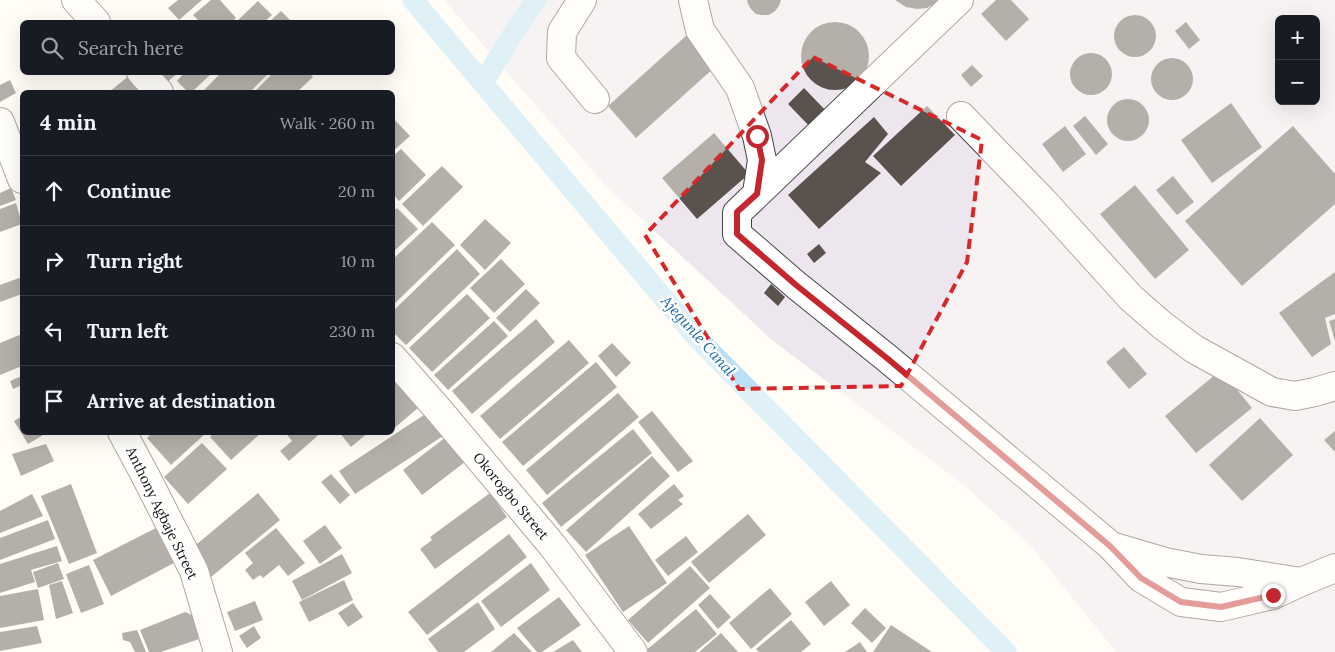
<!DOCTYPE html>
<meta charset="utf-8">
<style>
:root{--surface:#171b24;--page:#20242c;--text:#f1f3f6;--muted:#9ea1a6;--line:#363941}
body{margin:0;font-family:Lora,serif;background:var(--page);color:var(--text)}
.controls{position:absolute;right:15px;top:15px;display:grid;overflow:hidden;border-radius:8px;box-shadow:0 5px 20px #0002}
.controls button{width:45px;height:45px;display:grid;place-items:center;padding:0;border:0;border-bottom:1px solid var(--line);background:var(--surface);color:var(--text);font:25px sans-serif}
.stop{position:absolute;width:15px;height:15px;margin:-11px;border:4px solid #c4262e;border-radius:50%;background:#fff}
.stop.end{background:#c4262e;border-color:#fff;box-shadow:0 1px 5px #0008}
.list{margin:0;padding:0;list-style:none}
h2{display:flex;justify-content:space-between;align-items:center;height:65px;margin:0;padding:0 20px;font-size:21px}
h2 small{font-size:16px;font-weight:400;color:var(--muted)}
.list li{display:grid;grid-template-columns:32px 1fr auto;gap:15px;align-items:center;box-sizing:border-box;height:70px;padding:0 20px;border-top:1px solid var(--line)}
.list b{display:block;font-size:19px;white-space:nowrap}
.list em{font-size:16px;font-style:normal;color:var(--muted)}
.icon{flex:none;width:28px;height:28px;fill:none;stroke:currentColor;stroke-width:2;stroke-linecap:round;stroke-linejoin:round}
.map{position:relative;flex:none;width:1335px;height:652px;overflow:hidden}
.search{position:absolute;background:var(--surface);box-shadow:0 5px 20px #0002;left:20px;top:20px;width:375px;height:55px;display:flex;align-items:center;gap:12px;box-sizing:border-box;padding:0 18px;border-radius:8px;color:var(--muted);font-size:19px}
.panel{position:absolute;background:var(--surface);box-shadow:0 5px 20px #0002;left:20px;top:90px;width:375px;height:345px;border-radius:8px}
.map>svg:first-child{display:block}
.industrial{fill:#eee6ef;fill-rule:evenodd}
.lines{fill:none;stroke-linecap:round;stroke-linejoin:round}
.canal{stroke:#b9e0f7;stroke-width:21}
.building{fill:#5a524d}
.minor-casing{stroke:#444;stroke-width:30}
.minor{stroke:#fff;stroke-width:28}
.route{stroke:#c4262e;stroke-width:6}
.marked{fill:none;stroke:#d62828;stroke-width:4;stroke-dasharray:10 6;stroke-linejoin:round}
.labels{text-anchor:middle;stroke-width:5;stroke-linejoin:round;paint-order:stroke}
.street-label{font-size:14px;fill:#111;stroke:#fff}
.water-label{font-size:15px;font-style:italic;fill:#1768a6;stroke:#fff}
</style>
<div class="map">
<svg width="1335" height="652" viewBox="0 0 1335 652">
<rect width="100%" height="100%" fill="#fffdf5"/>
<!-- industrial -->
<path class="industrial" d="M444,0H1335V652H1116L1030,545L965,486L772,340L605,185ZM1279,19H1316V101H1279Z"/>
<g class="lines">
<!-- canal -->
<path class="canal" d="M413,0L698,339L1006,652
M483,83L514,32L536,0"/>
</g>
<!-- building -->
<path class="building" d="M178,0H202L179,20L168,8Z
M211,0H220L236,18L232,22H200L193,15Z
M747,0H781L779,6L775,11L769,15H762L756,14L751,9L748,4Z
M895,0H939L936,3L927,8L917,9L906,7Z
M996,0H1011L1029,19L1006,41L981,14Z
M258,1L272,15L264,22H236Z
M281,11L292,22H269Z
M1114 36a21 21 0 1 1 42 0a21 21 0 1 1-42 0Z
M1186,22L1200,40L1189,49L1175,31Z
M801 56a34 34 0 1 1 68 0a34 34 0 1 1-68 0Z
M687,35L715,67L636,138L608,106Z
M1070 74a21 21 0 1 1 42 0a21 21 0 1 1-42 0Z
M1151 79a21 21 0 1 1 42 0a21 21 0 1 1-42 0Z
M972,65L983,76L971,87L961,75Z
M157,72H179L166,83Z
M185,72H213L192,92H188L177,81Z
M222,72H267L268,74L250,92H202Z
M274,72H309L313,77L297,92H254Z
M130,75L144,92H109Z
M10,80L16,93L0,102V85Z
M804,88L830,115L813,130L788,104Z
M1107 120a21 21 0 1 1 42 0a21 21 0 1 1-42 0Z
M1231,103L1262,147L1212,183L1181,140Z
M927,106L955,135L901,186L873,156Z
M1085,116L1108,144L1096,155L1073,126Z
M392,117L410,136L392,152Z
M874,117L888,134L865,162L881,173L819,229L788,195Z
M1065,126L1086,154L1063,172L1042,144Z
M1293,126L1335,174V204L1242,286L1185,221Z
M714,133L749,174L697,219L662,178Z
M401,149L426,175L399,201L392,193V157Z
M442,166L463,187L423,226L402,204Z
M1173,176L1194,202L1177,215L1156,190Z
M1135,185L1189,250L1155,279L1100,214Z
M11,188L16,200L0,206V193Z
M16,203L22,224L0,232V209Z
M397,208L418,229L392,253V212Z
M485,219L511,243L485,270L460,245Z
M432,222L455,245L392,306V260Z
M819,244L826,253L814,263L807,254Z
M457,249L480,274L406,345L392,331V312Z
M501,259L525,284L494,313L470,288Z
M1335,272V314L1325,318L1331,344L1312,357L1279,313Z
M22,277V294L0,302V285Z
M771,284L785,297L778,306L764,293Z
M526,289L540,303L510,332L496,318Z
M467,294L490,318L432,372L409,348Z
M536,319L555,342L472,414L452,391Z
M1335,319V341L1329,321Z
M494,321L508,336L448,390L434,375Z
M22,334V366L0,375V343Z
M569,340L589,363L500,439L480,416Z
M612,343L631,363L616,377L598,356Z
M1124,347L1147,374L1129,389L1106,362Z
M596,362L617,387L523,466L502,442Z
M1221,370L1252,408L1196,453L1165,416Z
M392,373L425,402L392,430Z
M22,376V385L13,389L10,381Z
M618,393L639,417L547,495L526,470Z
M430,411L446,434L355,494L339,471Z
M652,411L693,461L678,472L638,422Z
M22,416V432H48L28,444L14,421Z
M1260,418L1293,455L1242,501L1209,465Z
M633,429L652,453L561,527L542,503Z
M1335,431V452L1324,440Z
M153,432H207L171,465L147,438Z
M215,432H262L231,460L210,437Z
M285,432H322L289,461L280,451L292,441Z
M339,432H369L351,447Z
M446,437L465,462L422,495L403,470Z
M202,443L227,469L188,504L164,477Z
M46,444L54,461L21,476L12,454Z
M652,456L670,476L586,552L566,530Z
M331,474L350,495L340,504L321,482Z
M71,484L97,553L69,564L41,496Z
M674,484L684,496L678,500L683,504L651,529L638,514Z
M258,493L280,520L205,582L191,549Z
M490,493L507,517L435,569L420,549L432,540L430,537Z
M32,494L43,516L0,533V511Z
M748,514L766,535L709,583L691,562Z
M48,520L55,539L0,560V538Z
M325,525L342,548L320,564L303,541Z
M629,526L667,583L623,612L585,555Z
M156,528L174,563L111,596L93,560Z
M276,528L305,563L288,576L279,565L263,578L260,575L253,580L245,570L253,563L245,553Z
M509,534L527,557L427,635L408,612Z
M686,536L698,552L668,576L655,560Z
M57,546L62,561L31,570L35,582L0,593V564Z
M342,554L352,573L302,600L292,581Z
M58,563L64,579L38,588L33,572Z
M531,563L550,590L501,627L481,601Z
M89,565L104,604L81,613L66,574Z
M690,566L710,588L648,643L628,620Z
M344,580L353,600L309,622L299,602Z
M62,581L73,613L56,619L49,585Z
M831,581L850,605L824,626L805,602Z
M770,588L792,614L751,649L729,623Z
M38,589L44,620L0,628V596Z
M710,594L731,617L718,629L698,605Z
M559,597L581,625L542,652H537L517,628Z
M255,601L263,620L235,631L227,612Z
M478,602L495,629L464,652H438L428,639Z
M353,603L363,617L348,627L338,613Z
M865,608L886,628L872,643L851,623Z
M696,609L717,634L695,652H644Z
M185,612L199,618L205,637L161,652H149L140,630Z
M791,620L811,644L801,652H759L756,649Z
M891,625L932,652H873Z
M37,626L42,643L0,651V632Z
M254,626L261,638L247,648L239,636Z
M137,630L146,652H135L130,642L123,640L122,633Z
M514,633L532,652H491Z
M721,633L738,652H699Z
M573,640L582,652H553Z
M860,642L867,652H845Z"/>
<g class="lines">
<defs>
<path id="minor" d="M76,0L96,22
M582,0L562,32L561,58L595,99
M693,0L700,30L740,88L757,136L762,160L757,193
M959,0L737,213V234L796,285L888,359L1110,545L1141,578L1181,602L1221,607L1273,595L1301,582L1335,568
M141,72L159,92
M961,116L1045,203L1131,298L1162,325L1194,349L1272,392L1295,396L1315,392L1335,386
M0,122L22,179
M392,357L437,408L552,545L633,652
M122,432L145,475L194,571L218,652
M1114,547L1165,562L1201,569L1238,572L1301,582"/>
</defs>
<!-- minor casing -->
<use href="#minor" class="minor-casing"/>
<!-- minor -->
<use href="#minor" class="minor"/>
</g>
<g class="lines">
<!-- route -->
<path class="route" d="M757,136L762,160L757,194L737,212V234L796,285L888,359L1110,546L1141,578L1181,602L1221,607L1273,595"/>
</g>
<!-- marked area -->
<path d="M0 0H1335V652H0ZM813,57L982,140L967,262L901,386L739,389L645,235Z" fill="#fffdf5" fill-opacity=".55" fill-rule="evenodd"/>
<path class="marked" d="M813,57L982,140L967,262L901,386L739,389L645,235Z"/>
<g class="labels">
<!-- street labels -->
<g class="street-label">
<text transform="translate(511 496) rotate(50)" y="5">Okorogbo Street</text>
<text transform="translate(162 513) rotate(64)" y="5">Anthony Agbaje Street</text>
</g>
<!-- water labels -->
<g class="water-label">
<text transform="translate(698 336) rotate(48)" y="5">Ajegunle Canal</text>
</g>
</g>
</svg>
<div class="controls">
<button>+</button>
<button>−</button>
</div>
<div class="stop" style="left:757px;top:136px"></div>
<div class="stop end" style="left:1273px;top:595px"></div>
<div class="search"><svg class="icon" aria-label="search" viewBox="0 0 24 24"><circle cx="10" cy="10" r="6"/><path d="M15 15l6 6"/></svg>Search here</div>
<section class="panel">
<h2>4 min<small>Walk · 260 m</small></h2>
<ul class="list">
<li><svg class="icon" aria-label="ahead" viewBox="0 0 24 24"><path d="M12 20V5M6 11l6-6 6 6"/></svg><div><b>Continue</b></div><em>20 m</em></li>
<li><svg class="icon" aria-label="right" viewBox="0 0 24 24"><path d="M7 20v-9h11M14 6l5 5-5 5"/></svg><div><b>Turn right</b></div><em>10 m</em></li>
<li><svg class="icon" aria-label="left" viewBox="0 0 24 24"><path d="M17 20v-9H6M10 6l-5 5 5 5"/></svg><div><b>Turn left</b></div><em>230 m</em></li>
<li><svg class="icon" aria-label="arrive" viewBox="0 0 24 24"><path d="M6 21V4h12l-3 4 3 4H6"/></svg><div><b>Arrive at destination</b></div></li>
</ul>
</section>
</div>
